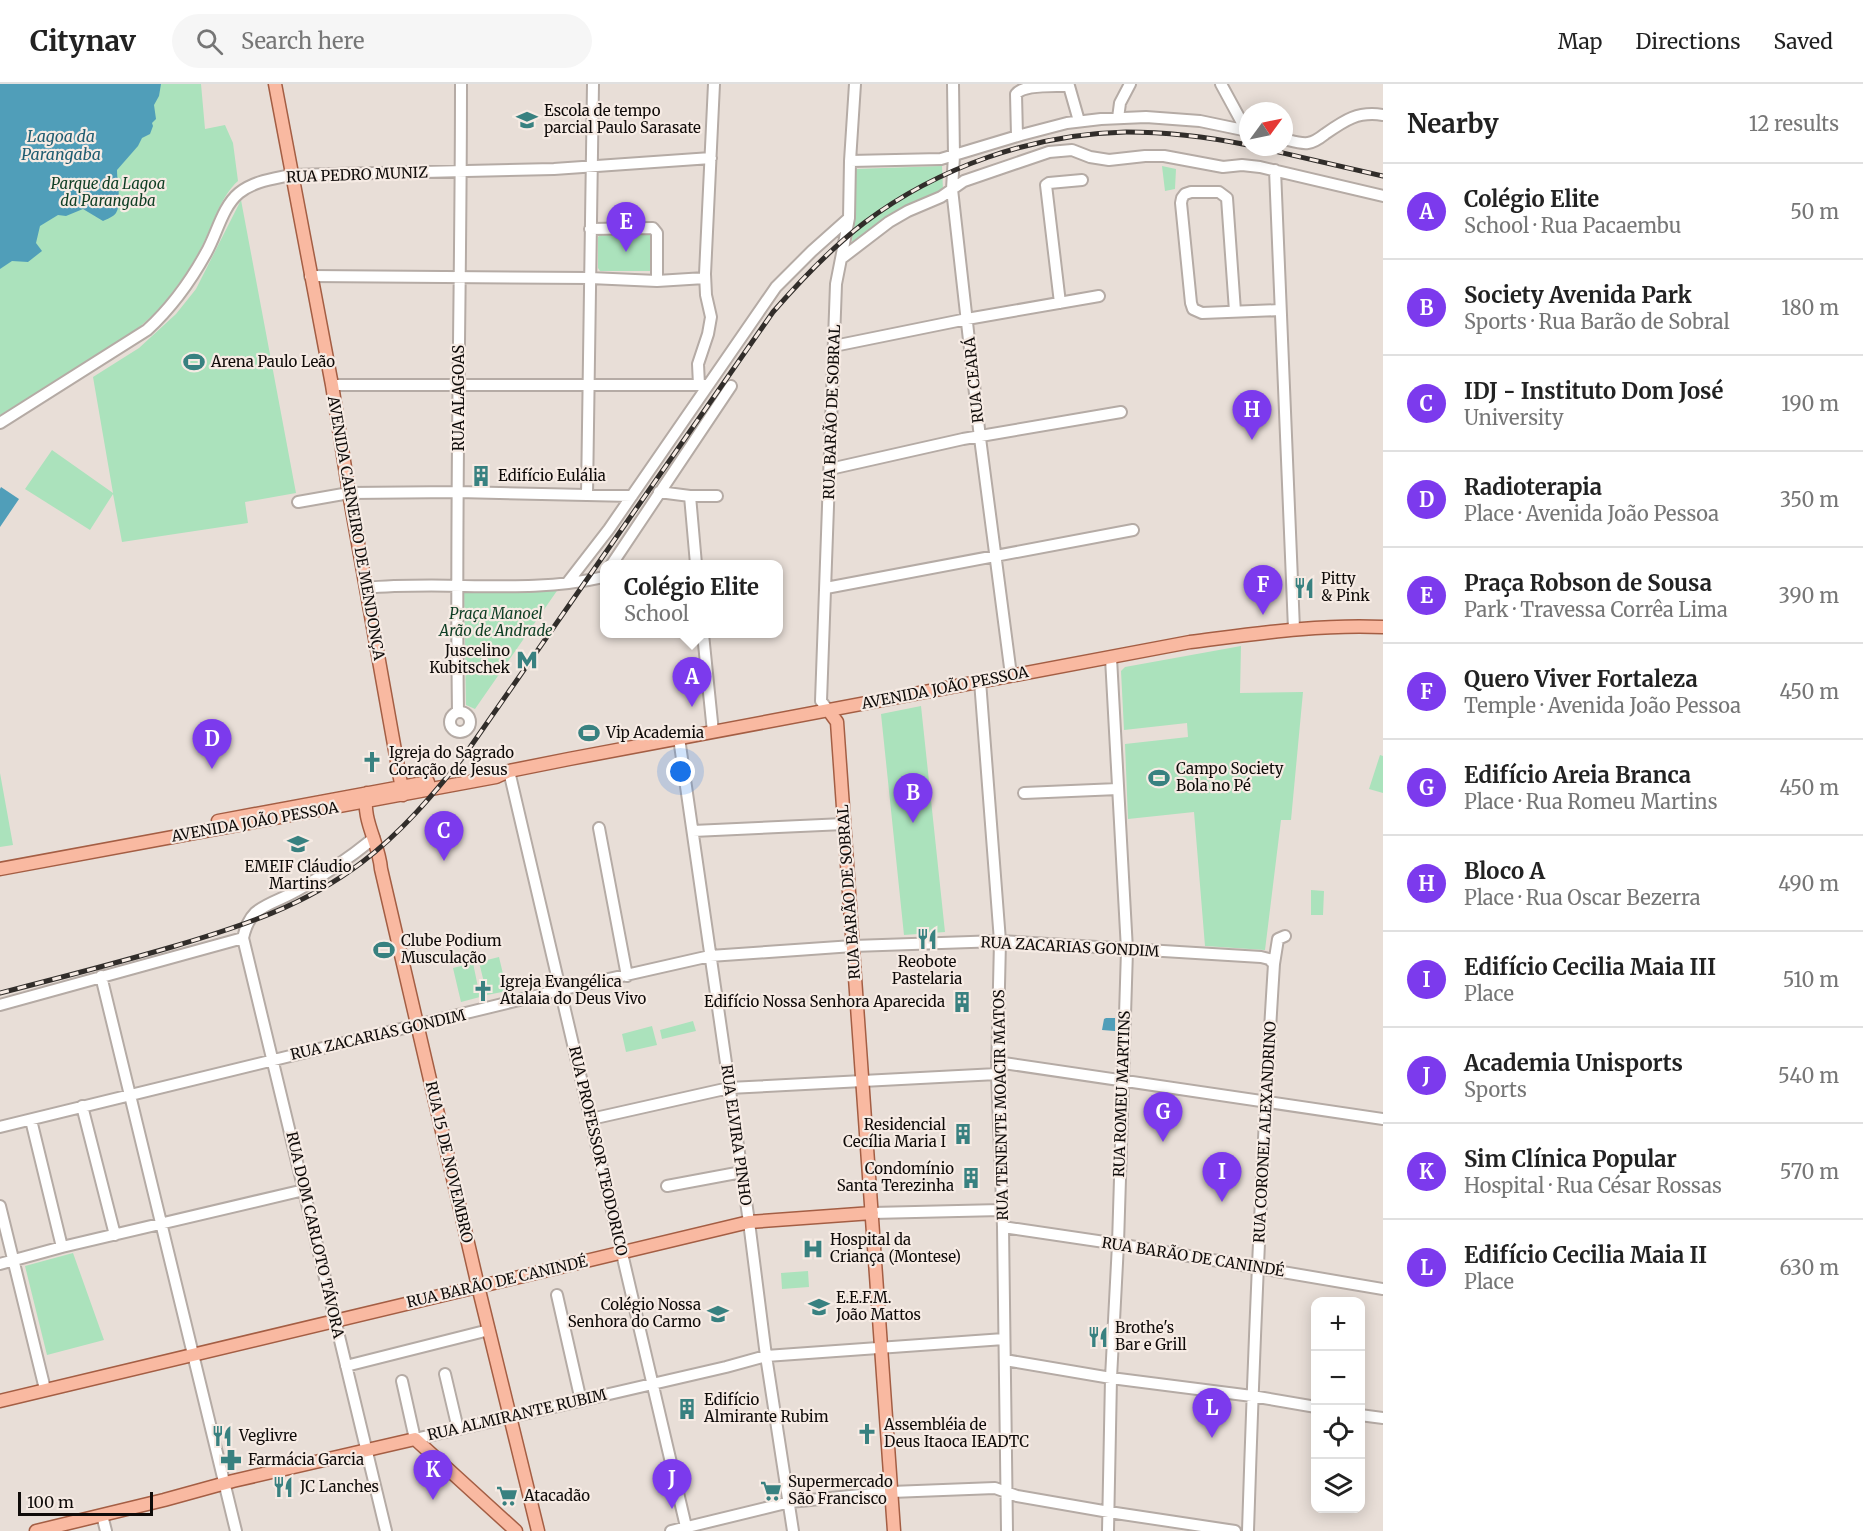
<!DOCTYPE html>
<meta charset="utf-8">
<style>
:root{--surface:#fff;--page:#f6f6f6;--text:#222;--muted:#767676;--line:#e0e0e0;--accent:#7c3aed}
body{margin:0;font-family:Merriweather,serif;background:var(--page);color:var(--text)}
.controls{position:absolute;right:18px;bottom:18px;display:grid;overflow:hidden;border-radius:12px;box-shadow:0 3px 15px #0003}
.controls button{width:54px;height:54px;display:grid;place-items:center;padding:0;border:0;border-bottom:2px solid var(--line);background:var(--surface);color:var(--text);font:30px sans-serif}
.compass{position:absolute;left:1239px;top:18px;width:54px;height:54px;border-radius:50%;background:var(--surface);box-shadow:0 3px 15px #0003;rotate:57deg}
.scale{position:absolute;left:18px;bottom:15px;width:135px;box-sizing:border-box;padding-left:6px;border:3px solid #0f0b09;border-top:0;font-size:16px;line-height:21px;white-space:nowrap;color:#0f0b09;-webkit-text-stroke:4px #f6ebe4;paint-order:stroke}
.you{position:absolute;left:681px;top:688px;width:21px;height:21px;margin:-15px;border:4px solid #fff;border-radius:50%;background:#1a73e8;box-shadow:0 0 0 9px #1a73e833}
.badge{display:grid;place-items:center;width:39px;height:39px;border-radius:50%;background:var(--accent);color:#fff;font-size:20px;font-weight:700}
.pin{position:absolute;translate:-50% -50px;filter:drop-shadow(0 2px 3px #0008)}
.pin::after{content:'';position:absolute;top:32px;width:21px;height:18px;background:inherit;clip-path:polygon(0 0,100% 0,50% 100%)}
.popup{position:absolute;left:600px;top:476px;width:183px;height:78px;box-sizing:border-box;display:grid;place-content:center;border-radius:12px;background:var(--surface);filter:drop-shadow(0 2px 4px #0005);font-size:20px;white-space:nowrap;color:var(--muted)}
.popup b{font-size:22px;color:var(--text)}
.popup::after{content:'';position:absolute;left:50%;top:100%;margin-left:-12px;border:12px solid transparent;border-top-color:var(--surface)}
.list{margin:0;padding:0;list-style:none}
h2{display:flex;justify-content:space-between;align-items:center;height:78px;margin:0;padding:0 24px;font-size:26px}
h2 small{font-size:20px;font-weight:400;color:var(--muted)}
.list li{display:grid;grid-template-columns:39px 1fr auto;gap:18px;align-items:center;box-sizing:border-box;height:96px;padding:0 24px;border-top:2px solid var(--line)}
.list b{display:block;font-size:22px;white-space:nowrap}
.list p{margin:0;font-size:20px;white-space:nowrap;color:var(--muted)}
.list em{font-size:20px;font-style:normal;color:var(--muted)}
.icon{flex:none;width:33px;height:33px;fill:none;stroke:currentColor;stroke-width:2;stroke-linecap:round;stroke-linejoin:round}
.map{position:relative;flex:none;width:1383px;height:1447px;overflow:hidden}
header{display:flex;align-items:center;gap:36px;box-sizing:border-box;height:84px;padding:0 30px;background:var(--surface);border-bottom:2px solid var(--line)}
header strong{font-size:28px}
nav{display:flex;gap:33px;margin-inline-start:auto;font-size:21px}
.search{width:420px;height:54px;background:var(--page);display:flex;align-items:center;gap:15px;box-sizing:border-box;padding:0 21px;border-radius:33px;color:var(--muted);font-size:22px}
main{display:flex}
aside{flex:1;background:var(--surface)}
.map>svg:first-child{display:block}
.green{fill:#abe2bc}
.water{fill:#509eb9}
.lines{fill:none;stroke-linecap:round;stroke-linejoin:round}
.minor-casing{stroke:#b5aba5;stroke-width:14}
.major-casing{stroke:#a45e44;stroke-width:15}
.minor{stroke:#fff;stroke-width:10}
.major{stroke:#f9b9a1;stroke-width:12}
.rail-casing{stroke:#312d2a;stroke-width:5}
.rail{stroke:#f6ebe4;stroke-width:3;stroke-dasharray:9;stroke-linecap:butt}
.labels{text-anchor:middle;stroke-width:4.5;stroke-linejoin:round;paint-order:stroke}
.poi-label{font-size:15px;fill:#0f0b09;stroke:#f6ebe4;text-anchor:start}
.street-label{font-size:15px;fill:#0f0b09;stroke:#f6ebe4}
.park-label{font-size:15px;font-style:italic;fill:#0d3d23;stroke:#f6ebe4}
.water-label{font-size:16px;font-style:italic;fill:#1f5d71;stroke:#f6ebe4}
</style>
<header>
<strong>Citynav</strong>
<div class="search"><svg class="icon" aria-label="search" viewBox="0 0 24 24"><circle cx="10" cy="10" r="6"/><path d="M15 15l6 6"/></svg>Search here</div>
<nav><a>Map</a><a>Directions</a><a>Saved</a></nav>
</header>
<main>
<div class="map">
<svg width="1383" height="1447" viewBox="0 0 1383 1447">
<rect width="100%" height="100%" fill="#e8ded7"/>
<!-- green -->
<path class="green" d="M0,0H201L205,45L225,41L233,59L238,97C220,113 214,139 203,160C194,178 183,195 171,210C148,242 115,261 82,281C55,298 27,315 0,331Z
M942,82L943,106L877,142L852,160L855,85Z
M1162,82L1176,85L1175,105L1165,107Z
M241,116L296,409L245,418L248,439L122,458L113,410L90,446L25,405L52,366L113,409L93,293L139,264L176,230L196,205Z
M652,149L654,187H600L598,184V153L600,151Z
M561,501L475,625L466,621L464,509Z
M1241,562L1240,609L1303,608L1291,736H1281L1265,866L1205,862L1194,728L1128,735L1125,660L1188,653L1187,639L1124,646L1121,587L1125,583Z
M921,622L945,848L904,851L881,630Z
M1380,671L1383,672V709L1369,705Z
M0,689L13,761L0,763Z
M1311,806L1324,807L1323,831H1311Z
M499,873L507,907L487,911L479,878Z
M473,879L480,913L461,918L453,884Z
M693,937L696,947L662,955L660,946Z
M652,942L657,961L626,968L622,950Z
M73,1169L104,1256L47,1271L25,1182Z
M808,1187L809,1203L782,1205L781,1189Z"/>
<!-- water -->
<path class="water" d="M0,0H161L159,12L154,21L156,35L152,39L153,42L150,50L142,54L138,62L117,86C117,99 122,119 116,129C113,133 107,135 103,137L83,125L66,132L58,131L40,142L36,159L42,167L28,178L12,177L0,185Z
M1,403L19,415L0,443V405Z
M1106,934H1115V947L1102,946L1104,935Z"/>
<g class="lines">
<defs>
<path id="minor" d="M953,0L954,72L952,105L980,354L1011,591
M1221,0L1246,46
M1118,34L1120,19L1130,0
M1017,52L1016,10C1024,0 1054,2 1069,2L1079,37
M1284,55C1292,57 1300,60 1308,59C1315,58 1320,54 1325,50C1345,36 1358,27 1383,31
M850,77L941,75L1021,51L1067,39L1101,35L1146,33L1200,37L1248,47
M1275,86L1294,545
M590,145L653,144L657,149V197
M842,174L889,138L908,127L941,113L964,97L1049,68L1072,66L1090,73L1109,76L1145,72H1164L1223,83L1242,81L1260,83L1383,112
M310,192L590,194L657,197L705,194
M1060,219L1046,101L1049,99L1082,96
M1235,227L1227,114L1219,108H1191L1185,110L1182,114L1181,119L1191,219L1193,225L1202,229L1280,226
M834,262L967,235L1099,212
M332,301H707
M699,301L698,280L708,250L711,233L706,211L705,190L714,0
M0,339L147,246C171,224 190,198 206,169C217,150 222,123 239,109C254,97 273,95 291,91L554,85L711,74
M830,385L963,355L1121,328
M659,408L690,412H717
M587,411L593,0
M690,412L696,480
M298,418L349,409L458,408L632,412
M612,480L731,302
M568,498L609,445L776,203L812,167L849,134
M366,504C445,496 526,511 604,493L605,491
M826,504L1133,446
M703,550L713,648
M980,597L1000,857L997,990L1003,1143L1007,1447
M829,627L821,617L836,200L849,134L850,77L855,0
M450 638a10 10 0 1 1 20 0a10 10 0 1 1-20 0Z
M458,628C455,419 461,209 461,0
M679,654L749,1138L766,1272L793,1447
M509,687L687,1447
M1024,709L1118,705
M599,744L627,892
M693,747L844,740
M374,754C348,775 325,791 296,807C283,815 266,819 255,829C248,836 245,845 243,854L386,1447
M1274,880L1278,855L1285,852
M101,892L236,1447
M0,921L243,854
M997,978L1383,1035
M82,1022L115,1151
M591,1035L729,1004L997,990
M31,1036L62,1163
M0,1043L560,906L710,872L853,862L1000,857L1261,873L1269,875L1274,880C1262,1069 1254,1258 1248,1447
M667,1102L742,1088
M0,1122L45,1305
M872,1129L1001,1126
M1003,1143L1118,1160L1383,1205
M0,1180L62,1163L304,1106
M557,1211L581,1317
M1005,1276L1111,1294L1252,1312L1316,1323
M346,1282L489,1246
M445,1290L458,1345
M402,1297L415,1355L726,1283L766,1272L1004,1255
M1360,1331L1383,1334
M102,1431L106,1447
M671,1447L790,1418L891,1408L995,1404L1017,1412L1109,1428L1235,1447
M1108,1447L1111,1294L1118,1160L1127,866L1111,574"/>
<path id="major" d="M275,0L332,301L349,409L403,711
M829,627L837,638L894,1447
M367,709C361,736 379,758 381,785L478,1202L538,1447
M218,737L428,698
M0,785L496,693L509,687L569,675L1190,558C1254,550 1318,540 1383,543
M0,1317L749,1138L872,1129
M36,1447L164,1416L233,1397L415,1355L516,1447"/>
</defs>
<!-- minor casing -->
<use href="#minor" class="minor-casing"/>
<!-- major casing -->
<use href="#major" class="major-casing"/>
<!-- minor -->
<use href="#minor" class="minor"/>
<!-- major -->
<use href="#major" class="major"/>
<defs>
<path id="rail" d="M1257,63L1383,92
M0,909C59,894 117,879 175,862C242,842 304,822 361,779C401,749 433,711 464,672L773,228C801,196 830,165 864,139C938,83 1033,50 1126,48C1167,48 1208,53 1248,61"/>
</defs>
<!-- rail casing -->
<use href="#rail" class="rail-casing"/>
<!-- rail -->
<use href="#rail" class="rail"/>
</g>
<!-- icons -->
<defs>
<symbol id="school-bare" viewBox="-9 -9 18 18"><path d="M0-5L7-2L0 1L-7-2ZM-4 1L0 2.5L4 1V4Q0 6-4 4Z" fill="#388180" stroke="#f6ebe4" stroke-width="2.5" paint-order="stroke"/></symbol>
<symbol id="stadium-bare" viewBox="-9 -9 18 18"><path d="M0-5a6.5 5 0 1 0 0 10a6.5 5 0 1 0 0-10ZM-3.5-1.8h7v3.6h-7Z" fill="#388180" stroke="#f6ebe4" stroke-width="2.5" paint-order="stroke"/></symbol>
<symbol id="building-bare" viewBox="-9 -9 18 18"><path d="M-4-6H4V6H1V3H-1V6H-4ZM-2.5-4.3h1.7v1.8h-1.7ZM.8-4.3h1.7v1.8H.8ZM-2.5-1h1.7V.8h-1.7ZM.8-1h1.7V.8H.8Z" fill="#388180" stroke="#f6ebe4" stroke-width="2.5" paint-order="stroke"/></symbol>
<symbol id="restaurant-bare" viewBox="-9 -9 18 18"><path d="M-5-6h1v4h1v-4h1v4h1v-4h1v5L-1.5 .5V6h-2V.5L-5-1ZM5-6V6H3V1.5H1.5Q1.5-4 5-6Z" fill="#388180" stroke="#f6ebe4" stroke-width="2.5" paint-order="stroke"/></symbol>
<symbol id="metro-bare" viewBox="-9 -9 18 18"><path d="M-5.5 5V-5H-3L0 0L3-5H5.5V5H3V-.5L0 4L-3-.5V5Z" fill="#388180" stroke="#f6ebe4" stroke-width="2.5" paint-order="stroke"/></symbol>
<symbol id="church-bare" viewBox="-9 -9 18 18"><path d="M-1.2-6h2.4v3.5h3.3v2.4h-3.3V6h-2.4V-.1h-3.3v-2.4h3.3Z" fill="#388180" stroke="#f6ebe4" stroke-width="2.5" paint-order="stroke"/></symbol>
<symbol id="hospital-bare" viewBox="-9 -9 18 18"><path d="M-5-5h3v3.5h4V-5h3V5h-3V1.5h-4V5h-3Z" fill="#388180" stroke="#f6ebe4" stroke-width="2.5" paint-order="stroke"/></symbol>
<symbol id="pharmacy-bare" viewBox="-9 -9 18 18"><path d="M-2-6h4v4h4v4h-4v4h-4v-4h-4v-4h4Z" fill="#388180" stroke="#f6ebe4" stroke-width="2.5" paint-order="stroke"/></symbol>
<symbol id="supermarket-bare" viewBox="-9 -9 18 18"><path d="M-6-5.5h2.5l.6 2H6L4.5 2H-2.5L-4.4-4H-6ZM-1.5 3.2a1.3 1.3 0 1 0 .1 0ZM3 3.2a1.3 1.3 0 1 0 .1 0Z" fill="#388180" stroke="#f6ebe4" stroke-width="2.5" paint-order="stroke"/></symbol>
</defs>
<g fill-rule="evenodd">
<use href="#school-bare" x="512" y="21" width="30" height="30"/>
<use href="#stadium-bare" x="179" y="263" width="30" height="30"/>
<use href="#building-bare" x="466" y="377" width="30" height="30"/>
<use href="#restaurant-bare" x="1289" y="489" width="30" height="30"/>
<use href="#metro-bare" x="512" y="561" width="30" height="30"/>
<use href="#stadium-bare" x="574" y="634" width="30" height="30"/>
<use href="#church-bare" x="357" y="663" width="30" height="30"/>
<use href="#stadium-bare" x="1144" y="679" width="30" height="30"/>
<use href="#school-bare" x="283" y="745" width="30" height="30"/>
<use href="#restaurant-bare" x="912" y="840" width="30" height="30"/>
<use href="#stadium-bare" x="369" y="851" width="30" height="30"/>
<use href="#church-bare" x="468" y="892" width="30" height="30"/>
<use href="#building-bare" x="947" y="903" width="30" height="30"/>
<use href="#building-bare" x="948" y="1035" width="30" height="30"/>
<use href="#building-bare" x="956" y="1079" width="30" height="30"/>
<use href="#hospital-bare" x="798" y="1150" width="30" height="30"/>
<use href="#school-bare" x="804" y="1208" width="30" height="30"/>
<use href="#school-bare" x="703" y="1215" width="30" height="30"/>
<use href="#restaurant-bare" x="1083" y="1238" width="30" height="30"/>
<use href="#building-bare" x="672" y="1310" width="30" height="30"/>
<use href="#church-bare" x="852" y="1335" width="30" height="30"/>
<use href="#restaurant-bare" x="207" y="1337" width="30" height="30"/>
<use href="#pharmacy-bare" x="216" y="1361" width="30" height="30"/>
<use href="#restaurant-bare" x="268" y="1388" width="30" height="30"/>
<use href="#supermarket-bare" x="756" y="1392" width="30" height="30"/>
<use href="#supermarket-bare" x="492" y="1397" width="30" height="30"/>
</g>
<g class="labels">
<!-- poi labels -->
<g class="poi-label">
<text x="544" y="32">Escola de tempo<tspan x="544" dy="17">parcial Paulo Sarasate</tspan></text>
<text x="211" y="283">Arena Paulo Leão</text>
<text x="498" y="397">Edifício Eulália</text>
<text x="1321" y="500">Pitty<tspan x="1321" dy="17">&amp; Pink</tspan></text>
<text x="510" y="572" text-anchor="end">Juscelino<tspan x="510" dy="17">Kubitschek</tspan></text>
<text x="606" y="654">Vip Academia</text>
<text x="389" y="674">Igreja do Sagrado<tspan x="389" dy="17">Coração de Jesus</tspan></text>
<text x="1176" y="690">Campo Society<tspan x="1176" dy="17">Bola no Pé</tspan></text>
<text x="298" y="788" text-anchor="middle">EMEIF Cláudio<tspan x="298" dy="17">Martins</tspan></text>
<text x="401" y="862">Clube Podium<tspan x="401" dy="17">Musculação</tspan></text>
<text x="927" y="883" text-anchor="middle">Reobote<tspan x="927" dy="17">Pastelaria</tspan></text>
<text x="500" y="903">Igreja Evangélica<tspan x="500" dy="17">Atalaia do Deus Vivo</tspan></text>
<text x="945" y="923" text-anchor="end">Edifício Nossa Senhora Aparecida</text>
<text x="946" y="1046" text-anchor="end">Residencial<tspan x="946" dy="17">Cecília Maria I</tspan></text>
<text x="954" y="1090" text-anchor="end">Condomínio<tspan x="954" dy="17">Santa Terezinha</tspan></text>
<text x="830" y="1161">Hospital da<tspan x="830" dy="17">Criança (Montese)</tspan></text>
<text x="836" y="1219">E.E.F.M.<tspan x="836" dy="17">João Mattos</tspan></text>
<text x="701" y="1226" text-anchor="end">Colégio Nossa<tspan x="701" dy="17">Senhora do Carmo</tspan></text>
<text x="1115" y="1249">Brothe's<tspan x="1115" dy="17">Bar e Grill</tspan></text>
<text x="704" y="1321">Edifício<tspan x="704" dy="17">Almirante Rubim</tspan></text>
<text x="884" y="1346">Assembléia de<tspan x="884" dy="17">Deus Itaoca IEADTC</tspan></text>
<text x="239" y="1357">Veglivre</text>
<text x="248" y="1381">Farmácia Garcia</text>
<text x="788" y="1403">Supermercado<tspan x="788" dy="17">São Francisco</tspan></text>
<text x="300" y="1408">JC Lanches</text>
<text x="524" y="1417">Atacadão</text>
</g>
<!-- street labels -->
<g class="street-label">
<text transform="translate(357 91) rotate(-2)" y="5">RUA PEDRO MUNIZ</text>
<text transform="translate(974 296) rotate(-96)" y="5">RUA CEARÁ</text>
<text transform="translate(459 314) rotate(-90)" y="5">RUA ALAGOAS</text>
<text transform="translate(832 328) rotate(-88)" y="5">RUA BARÃO DE SOBRAL</text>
<text transform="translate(356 444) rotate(80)" y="5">AVENIDA CARNEIRO DE MENDONÇA</text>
<text transform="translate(945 604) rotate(-11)" y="5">AVENIDA JOÃO PESSOA</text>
<text transform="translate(255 738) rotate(-10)" y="5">AVENIDA JOÃO PESSOA</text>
<text transform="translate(849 808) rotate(-94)" y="5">RUA BARÃO DE SOBRAL</text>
<text transform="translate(1070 863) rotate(3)" y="5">RUA ZACARIAS GONDIM</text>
<text transform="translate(378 951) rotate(-13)" y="5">RUA ZACARIAS GONDIM</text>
<text transform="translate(1122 1010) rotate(-88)" y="5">RUA ROMEU MARTINS</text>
<text transform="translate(1001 1021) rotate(-91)" y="5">RUA TENENTE MOACIR MATOS</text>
<text transform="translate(1265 1048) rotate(-87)" y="5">RUA CORONEL ALEXANDRINO</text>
<text transform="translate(736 1051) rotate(82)" y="5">RUA ELVIRA PINHO</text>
<text transform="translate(598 1067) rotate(77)" y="5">RUA PROFESSOR TEODORICO</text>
<text transform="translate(449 1078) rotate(77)" y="5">RUA 15 DE NOVEMBRO</text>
<text transform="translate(315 1151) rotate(77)" y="5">RUA DOM CARLOTO TÁVORA</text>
<text transform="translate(1193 1173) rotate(9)" y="5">RUA BARÃO DE CANINDÉ</text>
<text transform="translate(497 1198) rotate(-13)" y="5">RUA BARÃO DE CANINDÉ</text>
<text transform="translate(517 1331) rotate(-13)" y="5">RUA ALMIRANTE RUBIM</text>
</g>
<!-- park labels -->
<g class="park-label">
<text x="108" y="105">Parque da Lagoa<tspan x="108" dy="17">da Parangaba</tspan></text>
<text x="496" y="535">Praça Manoel<tspan x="496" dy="17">Arão de Andrade</tspan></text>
</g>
<!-- water labels -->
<g class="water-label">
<text x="61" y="58">Lagoa da<tspan x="61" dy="18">Parangaba</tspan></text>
</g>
</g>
</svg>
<div class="controls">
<button>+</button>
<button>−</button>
<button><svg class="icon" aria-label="locate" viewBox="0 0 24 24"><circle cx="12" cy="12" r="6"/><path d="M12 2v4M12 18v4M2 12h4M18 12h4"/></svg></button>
<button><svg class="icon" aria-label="layers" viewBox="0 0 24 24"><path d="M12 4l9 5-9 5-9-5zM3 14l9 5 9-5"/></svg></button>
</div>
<svg class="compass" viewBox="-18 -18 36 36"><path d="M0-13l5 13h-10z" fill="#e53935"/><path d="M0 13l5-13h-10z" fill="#767676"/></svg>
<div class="scale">100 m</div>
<div class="you"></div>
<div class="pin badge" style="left:692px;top:623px">A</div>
<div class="popup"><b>Colégio Elite</b>School</div>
<div class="pin badge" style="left:913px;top:739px">B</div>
<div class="pin badge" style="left:444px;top:777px">C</div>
<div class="pin badge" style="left:212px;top:685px">D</div>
<div class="pin badge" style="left:626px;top:168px">E</div>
<div class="pin badge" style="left:1263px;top:531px">F</div>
<div class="pin badge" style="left:1163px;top:1058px">G</div>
<div class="pin badge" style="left:1252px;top:356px">H</div>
<div class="pin badge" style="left:1222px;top:1118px">I</div>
<div class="pin badge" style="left:672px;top:1425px">J</div>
<div class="pin badge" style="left:433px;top:1416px">K</div>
<div class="pin badge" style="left:1212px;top:1354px">L</div>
</div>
<aside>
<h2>Nearby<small>12 results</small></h2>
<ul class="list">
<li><span class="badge">A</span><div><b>Colégio Elite</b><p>School · Rua Pacaembu</p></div><em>50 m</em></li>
<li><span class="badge">B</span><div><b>Society Avenida Park</b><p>Sports · Rua Barão de Sobral</p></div><em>180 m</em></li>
<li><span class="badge">C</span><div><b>IDJ - Instituto Dom José</b><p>University</p></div><em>190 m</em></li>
<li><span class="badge">D</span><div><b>Radioterapia</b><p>Place · Avenida João Pessoa</p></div><em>350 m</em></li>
<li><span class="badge">E</span><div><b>Praça Robson de Sousa</b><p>Park · Travessa Corrêa Lima</p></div><em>390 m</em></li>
<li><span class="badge">F</span><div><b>Quero Viver Fortaleza</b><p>Temple · Avenida João Pessoa</p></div><em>450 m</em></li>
<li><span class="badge">G</span><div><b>Edifício Areia Branca</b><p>Place · Rua Romeu Martins</p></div><em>450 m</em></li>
<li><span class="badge">H</span><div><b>Bloco A</b><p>Place · Rua Oscar Bezerra</p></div><em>490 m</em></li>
<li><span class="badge">I</span><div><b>Edifício Cecilia Maia III</b><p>Place</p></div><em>510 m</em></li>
<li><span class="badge">J</span><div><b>Academia Unisports</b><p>Sports</p></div><em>540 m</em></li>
<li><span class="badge">K</span><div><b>Sim Clínica Popular</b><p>Hospital · Rua César Rossas</p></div><em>570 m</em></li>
<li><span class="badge">L</span><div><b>Edifício Cecilia Maia II</b><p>Place</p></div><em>630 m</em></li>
</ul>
</aside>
</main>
